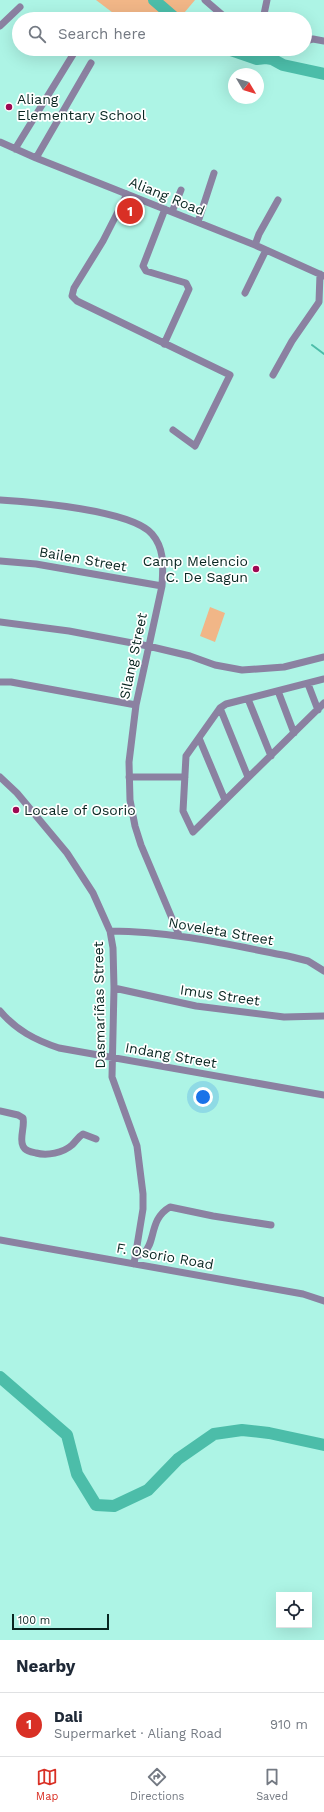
<!DOCTYPE html>
<meta charset="utf-8">
<style>
:root{--surface:#fff;--page:#f6f6f7;--text:#1f2937;--muted:#747a83;--line:#e0e1e3;--accent:#d93025}
body{margin:0;font-family:"Work Sans",sans-serif;background:var(--page);color:var(--text)}
.controls{position:absolute;right:12px;bottom:12px;display:grid;overflow:hidden;border-radius:0px;box-shadow:0 4px 16px #0002}
.controls button{width:36px;height:36px;display:grid;place-items:center;padding:0;border:0;border-bottom:1px solid var(--line);background:var(--surface);color:var(--text);font:20px sans-serif}
.compass{position:absolute;left:228px;top:68px;width:36px;height:36px;border-radius:50%;background:var(--surface);box-shadow:0 4px 16px #0002;rotate:128deg}
.scale{position:absolute;left:12px;bottom:10px;width:97px;box-sizing:border-box;padding-left:4px;border:2px solid #082621;border-top:0;font-size:11px;line-height:14px;white-space:nowrap;color:#082621;-webkit-text-stroke:3px #fff;paint-order:stroke}
.you{position:absolute;left:203px;top:1097px;width:14px;height:14px;margin:-10px;border:3px solid #fff;border-radius:50%;background:#1a73e8;box-shadow:0 0 0 6px #1a73e833}
.badge{display:grid;place-items:center;width:26px;height:26px;border-radius:50%;background:var(--accent);color:#fff;font-size:13px;font-weight:700}
.pin{position:absolute;translate:-50% -50%;border:2px solid #fff;box-shadow:0 1px 4px #0006}
.list{margin:0;padding:0;list-style:none}
h2{display:flex;justify-content:space-between;align-items:center;height:52px;margin:0;padding:0 16px;font-size:17px}
h2 small{font-size:13px;font-weight:400;color:var(--muted)}
.list li{display:grid;grid-template-columns:26px 1fr auto;gap:12px;align-items:center;box-sizing:border-box;height:64px;padding:0 16px;border-top:1px solid var(--line)}
.list b{display:block;font-size:15px;white-space:nowrap}
.list p{margin:0;font-size:13px;white-space:nowrap;color:var(--muted)}
.list em{font-size:13px;font-style:normal;color:var(--muted)}
.icon{flex:none;width:22px;height:22px;fill:none;stroke:currentColor;stroke-width:2;stroke-linecap:round;stroke-linejoin:round}
.map{position:relative;flex:none;width:324px;height:1640px;overflow:hidden}
.search{position:absolute;background:var(--surface);box-shadow:0 4px 16px #0002;left:12px;right:12px;top:12px;height:44px;display:flex;align-items:center;gap:10px;box-sizing:border-box;padding:0 14px;border-radius:22px;color:var(--muted);font-size:15px}
.sheet{height:116px;background:var(--surface)}
nav{display:flex;justify-content:space-around;align-items:center;box-sizing:border-box;height:56px;border-top:1px solid var(--line);background:var(--surface);font-size:11px;color:var(--muted)}
nav a{display:grid;justify-items:center;gap:2px}
nav .on{color:var(--accent)}
.map>svg:first-child{display:block}
.green{fill:#f1b687}
.lines{fill:none;stroke-linecap:round;stroke-linejoin:round}
.stream{stroke:#4cbda9;stroke-width:2}
.river{stroke:#4cbda9;stroke-width:12}
.minor{stroke:#8b81a1;stroke-width:7}
.poi-dot{fill:#9e0953;stroke:#fff;stroke-width:1.5}
.labels{text-anchor:middle;stroke-width:3.5;stroke-linejoin:round;paint-order:stroke}
.poi-label{font-size:14px;fill:#082621;stroke:#fff;text-anchor:start}
.street-label{font-size:14px;fill:#082621;stroke:#fff}
</style>
<div class="map">
<svg width="324" height="1640" viewBox="0 0 324 1640">
<rect width="100%" height="100%" fill="#adf4e5"/>
<!-- green -->
<path class="green" d="M96,0H195L179,19H121Z
M210,607L225,613L215,642L200,636Z"/>
<g class="lines">
<!-- stream -->
<path class="stream" d="M312,345L324,354"/>
<!-- river -->
<path class="river" d="M154,0L176,19
M228,49L257,59L266,58L272,59L283,65L324,74
M0,1377L67,1435L77,1474L96,1505L114,1506L148,1490L178,1459L214,1434L242,1430L269,1433L324,1445"/>
<!-- minor -->
<path class="minor" d="M205,0L227,19
M263,19L267,0
M0,26L20,7
M305,41L313,39L324,41
M0,142L36,158L255,245L324,276
M15,149L74,53
M36,158L91,63
M127,194L103,241L74,288L72,296L77,301L230,375L195,446L173,430
M172,212L181,190
M198,222L214,173
M255,245L259,234L278,200
M245,293L266,250
M164,344L189,289L186,283L146,271L143,266L165,209
M273,375L292,341L319,302L320,274
M0,500C32,502 132,510 152,534C165,549 163,567 162,586L136,705L129,762L130,800L135,826L141,845L179,935
M0,561L36,564L162,586
M0,622L69,631L148,646L190,656L215,665L242,670L284,667L324,657
M324,679L226,704L220,708L186,756L183,811L193,832L324,703
M0,682H11L136,705
M308,684L318,710
M278,691L294,733
M248,699L271,756
M220,708L248,777
M199,738L225,800
M0,777L17,793L67,853L93,893L110,931L113,948L114,988L112,1077L137,1146L143,1194V1209L134,1264
M129,777H185
M110,931C172,931 232,945 292,957L308,961L324,971
M114,988L196,1006L284,1017L324,1016
M0,1011C16,1030 35,1040 59,1048L324,1095
M0,1111L18,1115L23,1118C25,1127 19,1139 23,1146C25,1151 31,1152 36,1153C47,1156 63,1153 72,1145C76,1141 78,1137 83,1134L96,1139
M0,1240L303,1294L324,1301
M135,1256C138,1255 142,1255 144,1253C156,1242 149,1219 170,1207L213,1216L271,1225"/>
</g>
<!-- markers -->
<g class="poi-dot">
<circle cx="9" cy="107" r="4"/>
<circle cx="256" cy="569" r="4"/>
<circle cx="16" cy="810" r="4"/>
</g>
<g class="labels">
<!-- poi labels -->
<g class="poi-label">
<text x="17" y="104">Aliang<tspan x="17" dy="16">Elementary School</tspan></text>
<text x="248" y="566" text-anchor="end">Camp Melencio<tspan x="248" dy="16">C. De Sagun</tspan></text>
<text x="24" y="815">Locale of Osorio</text>
</g>
<!-- street labels -->
<g class="street-label">
<text transform="translate(167 196) rotate(22)" y="5">Aliang Road</text>
<text transform="translate(83 559) rotate(10)" y="5">Bailen Street</text>
<text transform="translate(133 656) rotate(-78)" y="5">Silang Street</text>
<text transform="translate(221 931) rotate(10)" y="5">Noveleta Street</text>
<text transform="translate(220 995) rotate(8)" y="5">Imus Street</text>
<text transform="translate(99 1005) rotate(-91)" y="5">Dasmariñas Street</text>
<text transform="translate(171 1055) rotate(10)" y="5">Indang Street</text>
<text transform="translate(165 1256) rotate(10)" y="5">F. Osorio Road</text>
</g>
</g>
</svg>
<div class="controls">
<button><svg class="icon" aria-label="locate" viewBox="0 0 24 24"><circle cx="12" cy="12" r="6"/><path d="M12 2v4M12 18v4M2 12h4M18 12h4"/></svg></button>
</div>
<svg class="compass" viewBox="-18 -18 36 36"><path d="M0-13l5 13h-10z" fill="#e53935"/><path d="M0 13l5-13h-10z" fill="#747a83"/></svg>
<div class="scale">100 m</div>
<div class="you"></div>
<div class="pin badge" style="left:130px;top:211px">1</div>
<div class="search"><svg class="icon" aria-label="search" viewBox="0 0 24 24"><circle cx="10" cy="10" r="6"/><path d="M15 15l6 6"/></svg>Search here</div>
</div>
<section class="sheet">
<h2>Nearby<small></small></h2>
<ul class="list">
<li><span class="badge">1</span><div><b>Dali</b><p>Supermarket · Aliang Road</p></div><em>910 m</em></li>
</ul>
</section>
<nav>
<a class="on"><svg class="icon" aria-label="map" viewBox="0 0 24 24"><path d="M3 6l6-2 6 2 6-2v14l-6 2-6-2-6 2zM9 4v14M15 6v14"/></svg>Map</a>
<a><svg class="icon" aria-label="directions" viewBox="0 0 24 24"><path d="M12 3l9 9-9 9-9-9zM9 14v-3h6M13 9l2 2-2 2"/></svg>Directions</a>
<a><svg class="icon" aria-label="saved" viewBox="0 0 24 24"><path d="M7 4h10v16l-5-4-5 4z"/></svg>Saved</a>
</nav>
